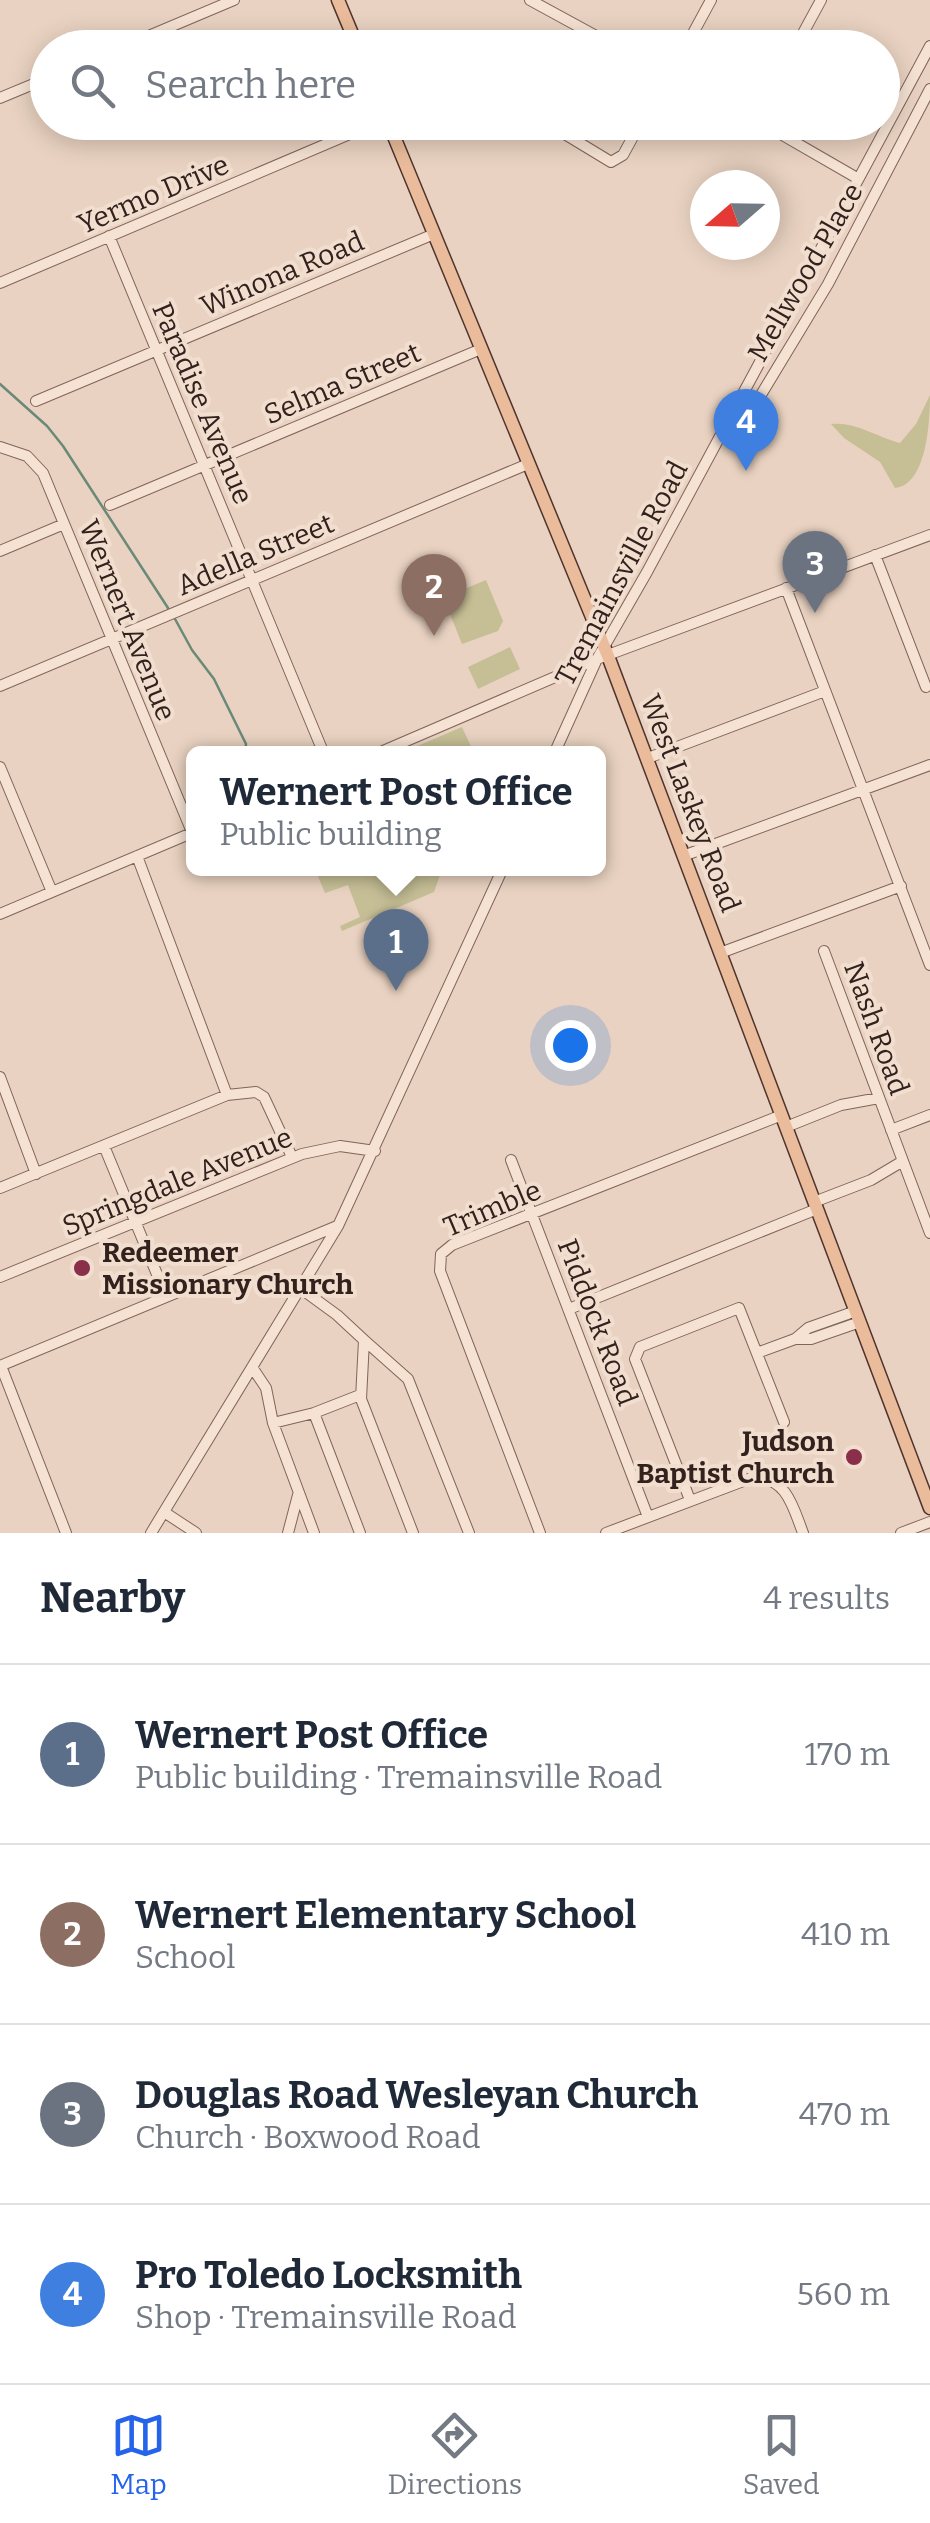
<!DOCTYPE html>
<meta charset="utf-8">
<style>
:root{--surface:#fff;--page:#f2f2f3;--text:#1f2937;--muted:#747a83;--line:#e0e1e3;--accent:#2563eb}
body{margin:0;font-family:Bitter,serif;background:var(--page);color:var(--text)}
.compass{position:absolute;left:690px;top:170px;width:90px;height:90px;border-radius:50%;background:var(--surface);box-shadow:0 5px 25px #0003;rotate:250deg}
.you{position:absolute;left:570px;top:1045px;width:35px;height:35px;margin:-25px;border:8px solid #fff;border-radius:50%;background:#1a73e8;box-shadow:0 0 0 15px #1a73e833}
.badge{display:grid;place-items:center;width:65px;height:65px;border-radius:50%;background:var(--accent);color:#fff;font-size:32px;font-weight:700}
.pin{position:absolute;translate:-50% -82px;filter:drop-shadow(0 2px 5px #0008)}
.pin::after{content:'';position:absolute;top:52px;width:35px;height:30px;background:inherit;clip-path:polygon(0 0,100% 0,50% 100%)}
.popup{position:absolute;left:186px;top:746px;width:420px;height:130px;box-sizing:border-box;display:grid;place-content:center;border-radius:15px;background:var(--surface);filter:drop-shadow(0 2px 8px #0005);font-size:32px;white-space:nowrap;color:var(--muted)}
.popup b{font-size:38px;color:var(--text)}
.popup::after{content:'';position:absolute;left:50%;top:100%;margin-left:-20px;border:20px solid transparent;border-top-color:var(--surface)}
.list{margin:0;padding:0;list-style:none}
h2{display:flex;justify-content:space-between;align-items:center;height:130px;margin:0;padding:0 40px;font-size:42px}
h2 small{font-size:32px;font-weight:400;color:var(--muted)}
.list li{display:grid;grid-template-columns:65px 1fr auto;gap:30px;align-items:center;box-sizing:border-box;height:180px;padding:0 40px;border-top:2px solid var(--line)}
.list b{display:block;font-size:38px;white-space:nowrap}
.list p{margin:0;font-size:32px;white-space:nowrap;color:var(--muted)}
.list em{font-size:32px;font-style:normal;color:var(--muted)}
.icon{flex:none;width:55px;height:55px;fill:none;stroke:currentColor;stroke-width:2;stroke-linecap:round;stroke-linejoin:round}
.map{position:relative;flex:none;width:930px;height:1533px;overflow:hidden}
.search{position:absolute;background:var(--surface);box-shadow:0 5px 25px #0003;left:30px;right:30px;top:30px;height:110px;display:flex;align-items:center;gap:25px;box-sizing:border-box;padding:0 35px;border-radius:55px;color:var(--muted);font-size:38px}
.sheet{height:850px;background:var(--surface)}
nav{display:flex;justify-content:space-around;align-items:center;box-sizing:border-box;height:140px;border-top:2px solid var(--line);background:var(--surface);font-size:28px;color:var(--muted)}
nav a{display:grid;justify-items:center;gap:5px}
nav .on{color:var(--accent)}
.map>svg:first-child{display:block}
.green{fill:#c6bf96}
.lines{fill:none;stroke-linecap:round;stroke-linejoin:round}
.stream{stroke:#6b8979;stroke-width:2.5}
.minor-casing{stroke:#81645a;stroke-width:12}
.major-casing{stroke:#4f352e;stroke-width:15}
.minor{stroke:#f5e2d3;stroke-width:10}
.major{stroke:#eabc9b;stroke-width:12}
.poi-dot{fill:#8a2f49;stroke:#f1decf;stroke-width:4}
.labels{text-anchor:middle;stroke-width:8;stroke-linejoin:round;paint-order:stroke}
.street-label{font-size:28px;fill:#32211d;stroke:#f1decf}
.poi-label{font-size:28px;font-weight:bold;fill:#32211d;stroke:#f1decf;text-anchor:start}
</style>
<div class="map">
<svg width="930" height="1533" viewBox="0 0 930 1533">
<rect width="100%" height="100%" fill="#e9d2c1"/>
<!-- green -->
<path class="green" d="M930,395C930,421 927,485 895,488L880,462L844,438L831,424C857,422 874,436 900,443L916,424Z
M486,580L503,621L498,631L462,644L450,614L457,592Z
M510,647L520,669L478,689L468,667Z
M462,727L474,753H401Z
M315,869H442L434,892L342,931L340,926L360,917L348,885L325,893Z"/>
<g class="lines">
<!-- stream -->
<path class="stream" d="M0,384L47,426L63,446L168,608
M175,619L192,650L214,679L246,744L245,754"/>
<defs>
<path id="minor" d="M530,0L618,48
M120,48L234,0
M685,48L711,0
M795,48L821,0
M0,98L48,78
M545,122L611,162L623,155L641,122
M760,122L857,178
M109,236L324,754
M0,283L378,122
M36,401L434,234
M739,401L753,408L828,284L930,89
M0,447L27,456L43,473L192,832
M110,505L481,349
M0,551L64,524
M875,555L926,687
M786,588L930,965
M0,686L528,464
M376,754L597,659L930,535
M554,754L597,659L647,572L930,46
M648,758L825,691
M0,767L52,892
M137,856L227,1095L256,1092L264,1097L292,1157
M683,856L930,765
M0,914L194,832
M824,951L930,1233
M720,953L901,886
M0,1077L36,1174
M786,1127L841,1105L879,1098
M891,1130L930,1115
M104,1146L166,1296
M511,1160L648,1517
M0,1188L227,1095
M814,1202L871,1180L903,1161
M0,1277L302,1154L340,1146L375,1151
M300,1288L337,1315L364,1340L361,1399L413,1533
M569,1309L817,1209
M796,1339H811L860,1322
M364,1340L408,1379L469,1533
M757,1353L795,1339L808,1328L856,1311
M0,1366L337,1226
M1,1366L66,1533
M252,1367L266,1388L273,1423L314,1533
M314,1413L360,1533
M273,1423L314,1413L360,1395
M690,1500L635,1359L640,1347L739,1308L784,1422
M164,1512L196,1533
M151,1533L338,1226L503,868
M288,1533L298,1495
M540,1533L440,1271L441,1254L452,1245L782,1115
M606,1533L754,1477C787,1478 793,1507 803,1533
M901,1533L930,1522"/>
<path id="major" d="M338,0L358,48
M388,122L608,656L930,1508"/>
</defs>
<!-- minor casing -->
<use href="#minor" class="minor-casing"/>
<!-- major casing -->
<use href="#major" class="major-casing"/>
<!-- minor -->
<use href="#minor" class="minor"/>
<!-- major -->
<use href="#major" class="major"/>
</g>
<!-- markers -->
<g class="poi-dot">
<circle cx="82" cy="1268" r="10"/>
<circle cx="854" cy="1457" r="10"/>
</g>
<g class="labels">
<!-- street labels -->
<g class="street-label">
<text transform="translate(153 194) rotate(-23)" y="10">Yermo Drive</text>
<text transform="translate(805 272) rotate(-60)" y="10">Mellwood Place</text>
<text transform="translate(282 273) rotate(-23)" y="10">Winona Road</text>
<text transform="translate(342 383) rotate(-23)" y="10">Selma Street</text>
<text transform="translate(203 403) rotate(67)" y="10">Paradise Avenue</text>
<text transform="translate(255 554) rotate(-23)" y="10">Adella Street</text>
<text transform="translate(621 573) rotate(-62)" y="10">Tremainsville Road</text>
<text transform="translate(128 620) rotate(68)" y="10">Wernert Avenue</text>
<text transform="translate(691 803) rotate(69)" y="10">West Laskey Road</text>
<text transform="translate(877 1028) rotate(70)" y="10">Nash Road</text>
<text transform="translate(177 1181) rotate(-22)" y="10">Springdale Avenue</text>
<text transform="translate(492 1208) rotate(-23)" y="10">Trimble</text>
<text transform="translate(598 1322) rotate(69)" y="10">Piddock Road</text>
</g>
<!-- poi labels -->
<g class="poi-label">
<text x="102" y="1262">Redeemer<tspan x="102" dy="32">Missionary Church</tspan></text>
<text x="834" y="1451" text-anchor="end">Judson<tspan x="834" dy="32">Baptist Church</tspan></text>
</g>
</g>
</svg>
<svg class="compass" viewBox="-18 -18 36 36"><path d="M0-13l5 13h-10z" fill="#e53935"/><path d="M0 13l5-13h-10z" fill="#747a83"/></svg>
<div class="you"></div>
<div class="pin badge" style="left:396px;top:991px;background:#5c6f8a">1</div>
<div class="popup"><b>Wernert Post Office</b>Public building</div>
<div class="pin badge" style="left:434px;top:636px;background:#8d6e63">2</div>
<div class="pin badge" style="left:815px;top:613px;background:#6b7280">3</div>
<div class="pin badge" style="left:746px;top:471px;background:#3f7fe0">4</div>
<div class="search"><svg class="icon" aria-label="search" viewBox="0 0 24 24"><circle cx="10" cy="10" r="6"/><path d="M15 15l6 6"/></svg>Search here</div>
</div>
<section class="sheet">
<h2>Nearby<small>4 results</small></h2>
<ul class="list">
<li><span class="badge" style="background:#5c6f8a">1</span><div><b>Wernert Post Office</b><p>Public building · Tremainsville Road</p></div><em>170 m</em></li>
<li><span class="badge" style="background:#8d6e63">2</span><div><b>Wernert Elementary School</b><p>School</p></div><em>410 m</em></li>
<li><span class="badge" style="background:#6b7280">3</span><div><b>Douglas Road Wesleyan Church</b><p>Church · Boxwood Road</p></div><em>470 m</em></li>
<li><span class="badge" style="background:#3f7fe0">4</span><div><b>Pro Toledo Locksmith</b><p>Shop · Tremainsville Road</p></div><em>560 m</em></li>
</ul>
</section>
<nav>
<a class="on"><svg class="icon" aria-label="map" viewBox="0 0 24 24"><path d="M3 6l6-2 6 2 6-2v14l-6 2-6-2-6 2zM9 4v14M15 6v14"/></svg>Map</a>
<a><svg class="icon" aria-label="directions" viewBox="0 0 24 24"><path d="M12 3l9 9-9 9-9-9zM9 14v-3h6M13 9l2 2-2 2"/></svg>Directions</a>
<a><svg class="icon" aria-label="saved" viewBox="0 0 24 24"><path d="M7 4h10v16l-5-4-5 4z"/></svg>Saved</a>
</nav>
